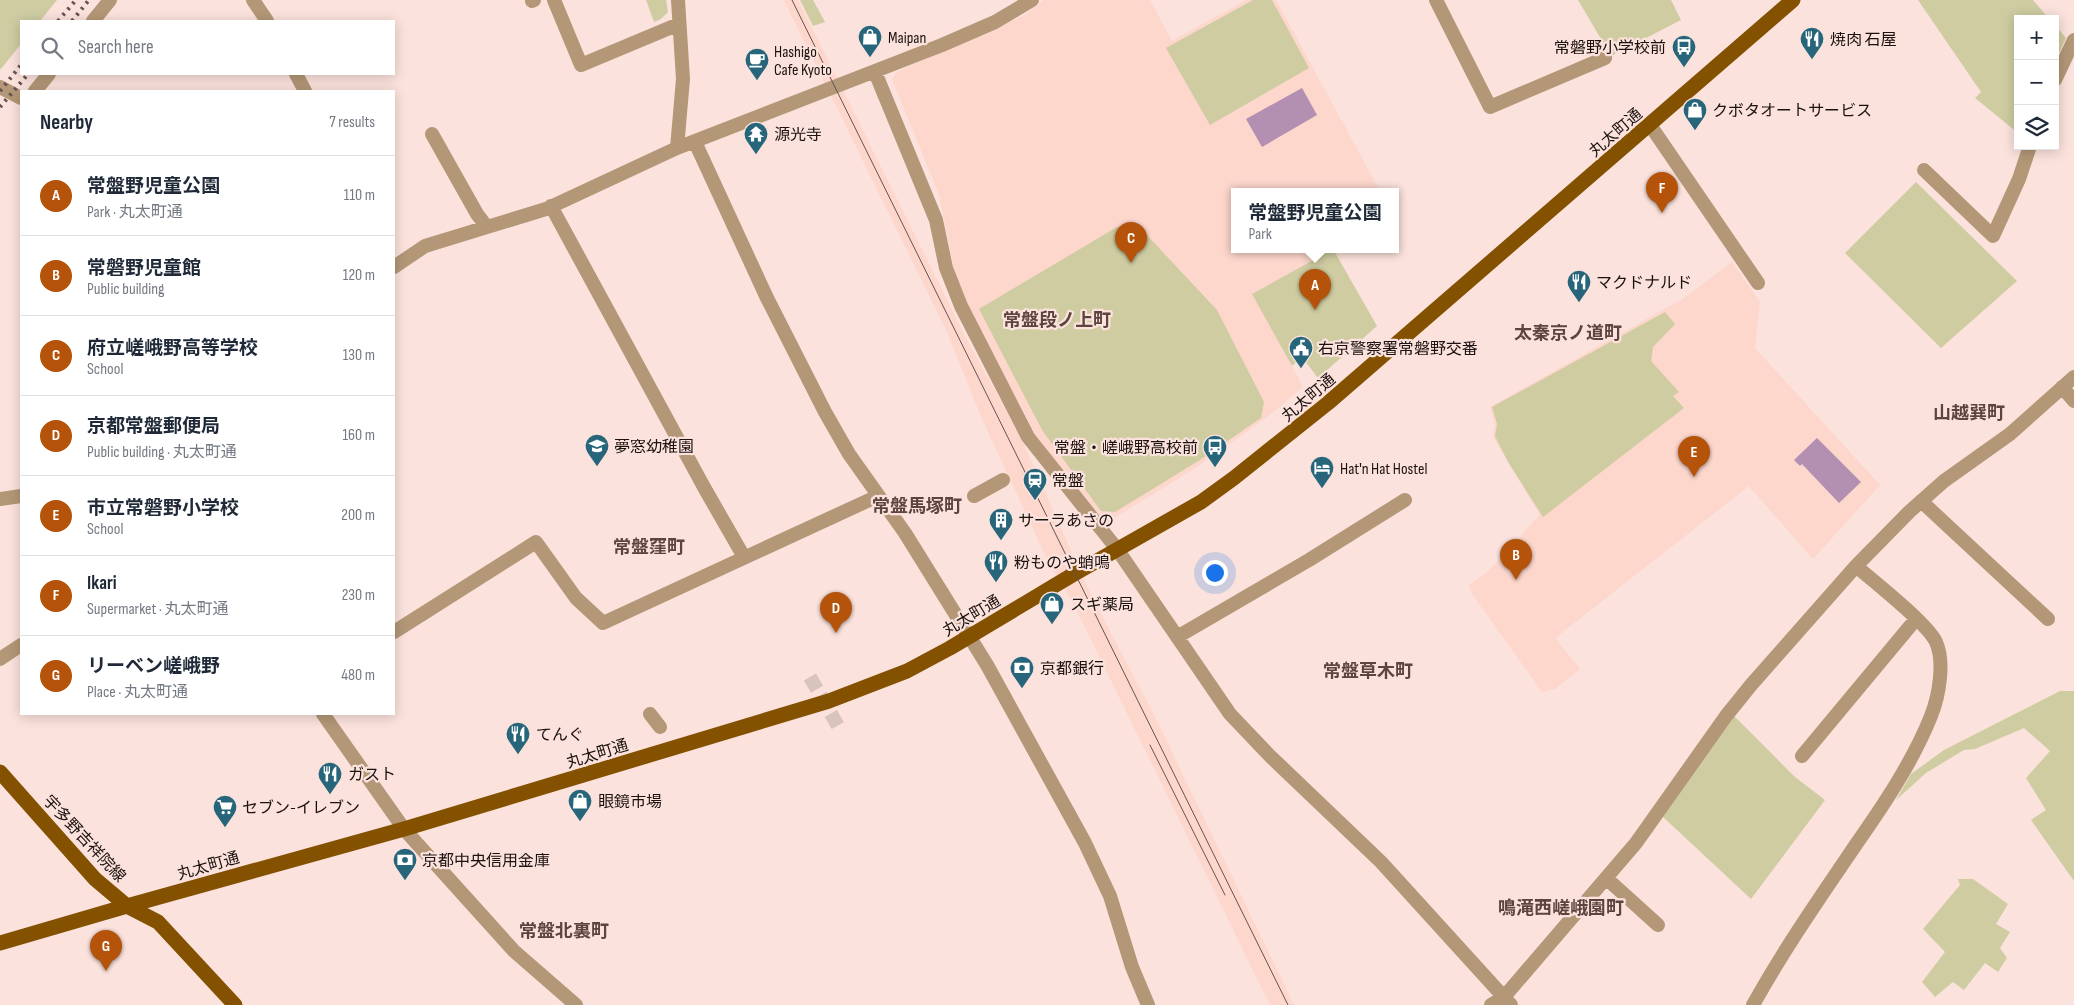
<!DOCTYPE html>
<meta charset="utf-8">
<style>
:root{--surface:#fff;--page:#f6f6f7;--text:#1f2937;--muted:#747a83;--line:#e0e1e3;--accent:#b45309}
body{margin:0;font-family:"Sofia Sans Condensed","Noto Sans JP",sans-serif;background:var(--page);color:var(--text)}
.controls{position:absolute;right:15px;top:15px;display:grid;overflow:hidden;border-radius:0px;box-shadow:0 2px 12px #0003}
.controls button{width:45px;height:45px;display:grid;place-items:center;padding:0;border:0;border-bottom:1px solid var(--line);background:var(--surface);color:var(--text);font:25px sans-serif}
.you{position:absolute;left:1214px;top:572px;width:18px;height:18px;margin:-12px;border:4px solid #fff;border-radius:50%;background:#1a73e8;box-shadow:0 0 0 8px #1a73e833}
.badge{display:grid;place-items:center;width:32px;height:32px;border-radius:50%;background:var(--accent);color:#fff;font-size:16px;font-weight:700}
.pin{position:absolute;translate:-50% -41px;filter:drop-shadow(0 1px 2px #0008)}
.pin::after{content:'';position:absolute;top:26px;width:18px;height:15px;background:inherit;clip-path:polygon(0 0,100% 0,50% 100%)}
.popup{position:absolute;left:1231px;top:188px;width:168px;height:65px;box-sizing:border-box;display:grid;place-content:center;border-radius:0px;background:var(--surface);filter:drop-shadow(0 1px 4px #0005);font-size:16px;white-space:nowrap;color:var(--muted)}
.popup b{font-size:19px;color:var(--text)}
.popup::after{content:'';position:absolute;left:50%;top:100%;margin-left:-10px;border:10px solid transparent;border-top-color:var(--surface)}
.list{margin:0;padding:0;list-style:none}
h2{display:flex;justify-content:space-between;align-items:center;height:65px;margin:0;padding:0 20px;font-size:21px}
h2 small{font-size:16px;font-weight:400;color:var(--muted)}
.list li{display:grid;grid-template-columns:32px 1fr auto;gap:15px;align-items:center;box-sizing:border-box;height:80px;padding:0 20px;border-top:1px solid var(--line)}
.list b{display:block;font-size:19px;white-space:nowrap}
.list p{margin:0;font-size:16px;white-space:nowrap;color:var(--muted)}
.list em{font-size:16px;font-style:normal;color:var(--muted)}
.icon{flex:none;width:28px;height:28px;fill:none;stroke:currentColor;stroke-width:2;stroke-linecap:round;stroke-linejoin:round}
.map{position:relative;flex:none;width:2074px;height:1005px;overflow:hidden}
.search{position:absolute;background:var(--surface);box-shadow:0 2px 12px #0003;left:20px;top:20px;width:375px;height:55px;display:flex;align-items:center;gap:12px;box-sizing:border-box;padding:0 18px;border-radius:0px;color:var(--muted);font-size:19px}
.panel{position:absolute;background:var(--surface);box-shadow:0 2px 12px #0003;left:20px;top:90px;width:375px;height:625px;border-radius:0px}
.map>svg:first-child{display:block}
.built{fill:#fdd6cc}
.green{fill:#cfcca2}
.water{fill:#b38fb1}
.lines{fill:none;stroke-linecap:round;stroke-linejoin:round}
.street-tunnel{stroke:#d9c3bd;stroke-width:14;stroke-dasharray:14 7;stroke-linecap:butt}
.street{stroke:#b39777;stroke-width:14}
.primary{stroke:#835100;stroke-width:15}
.tram{stroke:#635451;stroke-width:1}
.rail{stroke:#635451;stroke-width:4;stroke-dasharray:2.5 5;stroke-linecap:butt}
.labels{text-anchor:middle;stroke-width:4.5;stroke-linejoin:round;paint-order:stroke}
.poi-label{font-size:16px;fill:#1b110f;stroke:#fbe2dc;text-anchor:start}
.street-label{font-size:16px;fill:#1b110f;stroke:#fbe2dc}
.neighbourhood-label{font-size:18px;font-weight:bold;fill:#5d453e;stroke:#fbe2dc}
</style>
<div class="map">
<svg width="2074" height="1005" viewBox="0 0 2074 1005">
<rect width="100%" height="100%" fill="#fbe2dc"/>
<!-- built -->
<path class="built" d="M784,0H798L965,336L1022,440L1090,593L1156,719L1294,1005H1270L1074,605L1047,559L982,419L947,332Z
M1044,0H1150L1172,41L1246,0H1276L1380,191H1235V249H1332L1253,294L1303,387L1265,419L1192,470L1108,522L1100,520L1035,434L971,311L956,277L939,195L892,79L897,72L1025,15Z
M1732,262L1760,302L1755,348L1880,485L1813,559L1749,486L1555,638L1580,669L1555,689L1542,692L1472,594L1469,585L1486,573L1520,539L1522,534L1540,515L1493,437L1495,425L1490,407L1684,298Z"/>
<!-- green -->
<path class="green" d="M0,0H57L40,21H21V44L0,70Z
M646,0H666L668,12L661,19L654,22Z
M800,0H813L825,22L813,26Z
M1253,0H1272L1309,68L1210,125L1166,48Z
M1578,0H1671L1681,20L1611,56Z
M1918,0H2033L2049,19H2018V133L1975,98L1981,92Z
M2055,25L2066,38L2055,62Z
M1916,182L2017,281L1941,348L1845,253Z
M1117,227L1133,229L1145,233L1217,310L1264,402L1261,418L1200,460L1115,512L1101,511L1042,430L979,309Z
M1333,249L1377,326L1318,378L1302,357L1292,366L1252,294Z
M1665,312L1675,324L1653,347L1651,361L1679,392L1673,396L1684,408L1543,517L1508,462L1495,436L1497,424L1492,407Z
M2060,691H2074V881L2031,820L2046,810L2026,778L2050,751L2024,728L1975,749L1964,750L1926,773L1896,800L1911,774L1944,750Z
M1732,714L1795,777L1825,800L1751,899L1662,816Z
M1958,879H1973L2008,904L1996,924L2010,932L2000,948L2007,958L1998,972L1985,963L1964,990L1953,982L1935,997L1922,982L1945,952L1923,929L1960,885Z"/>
<!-- water -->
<path class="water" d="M1302,88L1317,115L1262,147L1246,119Z
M1817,438L1861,482L1839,503L1802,464L1800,466L1794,460Z"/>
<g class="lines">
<!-- street-tunnel -->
<path class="street-tunnel" d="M810,677L838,726"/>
<!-- street -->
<path class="street" d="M253,0L267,21
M554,0L581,65L679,24
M1436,0L1490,107L1605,58
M532,1L534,0
M93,21L110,0
M875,72L936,220L946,268L961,306L1028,437L1117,549L1230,714L1269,755L1381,862L1511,1005
M296,74L305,91
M2055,80L2074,40
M0,87L21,98
M35,91L49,74
M1650,125L1758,283
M432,134L477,214L487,227
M695,142L767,298L825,412L849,454L905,533L987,665L1085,843L1110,896L1132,967L1148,1005
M677,148L683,79L678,0
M1924,170L1993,236L2019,179L2030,146
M551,206L705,489L744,557
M394,267L425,246L546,209L677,148L942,45L995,22L1032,0
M2062,387L2074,401
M974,496L1003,480
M0,499L21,496
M1921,501L2048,619
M394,632L536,542L576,598L603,623L878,496
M1177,637L1309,560L1405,500
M0,659L21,645
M323,714L404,829L514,951L576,1005
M650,714L660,727
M1802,756L1916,619
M1606,878L1658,925
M1491,1005L1504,997L1636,843L1726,716L1751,685L1856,566L1909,512L1944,481L2010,434L2074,377
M1753,1005C1784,949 1821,896 1857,843C1885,803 1913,761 1931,716C1939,696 1945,662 1936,642C1927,623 1874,582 1856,566"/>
<!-- primary -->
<path class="primary" d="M0,772L95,879L127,906L158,922L235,1005
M0,943L127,906L404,829L829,701L907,671L950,648L1074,574L1201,502L1234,478L1328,403L1793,0"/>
<!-- tram -->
<path class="tram" d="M792,0L1288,1005
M1150,745L1225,895"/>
<!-- rail -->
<path class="rail" d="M58,21L76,0
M72,21L89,0
M0,91L21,65
M0,107L28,74"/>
</g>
<!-- icons -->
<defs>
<symbol id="shop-pin" viewBox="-11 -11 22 30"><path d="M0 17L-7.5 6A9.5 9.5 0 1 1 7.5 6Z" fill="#27657b" stroke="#fbe2dc"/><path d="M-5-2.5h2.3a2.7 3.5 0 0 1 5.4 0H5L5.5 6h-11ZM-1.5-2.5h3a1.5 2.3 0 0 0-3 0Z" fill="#fff"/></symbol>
<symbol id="restaurant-pin" viewBox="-11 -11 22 30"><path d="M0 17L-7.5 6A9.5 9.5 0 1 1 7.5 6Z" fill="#27657b" stroke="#fbe2dc"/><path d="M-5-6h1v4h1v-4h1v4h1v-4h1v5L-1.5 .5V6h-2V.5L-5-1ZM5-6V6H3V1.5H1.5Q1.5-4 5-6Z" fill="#fff"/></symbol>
<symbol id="bus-pin" viewBox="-11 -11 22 30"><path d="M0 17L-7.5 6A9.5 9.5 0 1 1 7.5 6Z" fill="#27657b" stroke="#fbe2dc"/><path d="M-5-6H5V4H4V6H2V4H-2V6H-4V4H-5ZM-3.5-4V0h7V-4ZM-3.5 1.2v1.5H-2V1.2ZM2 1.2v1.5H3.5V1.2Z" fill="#fff"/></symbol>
<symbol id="cafe-pin" viewBox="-11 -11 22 30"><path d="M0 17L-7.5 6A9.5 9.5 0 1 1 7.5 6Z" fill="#27657b" stroke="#fbe2dc"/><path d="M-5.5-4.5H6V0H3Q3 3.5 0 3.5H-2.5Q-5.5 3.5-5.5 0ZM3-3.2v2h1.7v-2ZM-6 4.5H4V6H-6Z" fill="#fff"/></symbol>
<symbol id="temple-pin" viewBox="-11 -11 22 30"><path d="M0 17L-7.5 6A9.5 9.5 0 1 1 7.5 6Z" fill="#27657b" stroke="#fbe2dc"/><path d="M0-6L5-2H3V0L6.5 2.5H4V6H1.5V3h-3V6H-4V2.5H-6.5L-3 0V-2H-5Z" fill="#fff"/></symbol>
<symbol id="civic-pin" viewBox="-11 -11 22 30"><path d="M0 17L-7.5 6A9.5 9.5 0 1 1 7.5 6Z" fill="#27657b" stroke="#fbe2dc"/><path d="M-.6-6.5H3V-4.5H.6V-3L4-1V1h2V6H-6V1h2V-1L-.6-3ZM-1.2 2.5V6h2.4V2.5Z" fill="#fff"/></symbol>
<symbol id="school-pin" viewBox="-11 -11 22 30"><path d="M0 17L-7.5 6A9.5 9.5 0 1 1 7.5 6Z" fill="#27657b" stroke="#fbe2dc"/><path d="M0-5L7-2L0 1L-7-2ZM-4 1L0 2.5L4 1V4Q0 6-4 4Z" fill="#fff"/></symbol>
<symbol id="hotel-pin" viewBox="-11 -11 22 30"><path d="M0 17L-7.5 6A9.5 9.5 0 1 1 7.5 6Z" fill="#27657b" stroke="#fbe2dc"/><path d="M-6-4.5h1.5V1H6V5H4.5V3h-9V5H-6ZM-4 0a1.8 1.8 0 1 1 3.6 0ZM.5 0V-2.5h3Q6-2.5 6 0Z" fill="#fff"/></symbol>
<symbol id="station-pin" viewBox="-11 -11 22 30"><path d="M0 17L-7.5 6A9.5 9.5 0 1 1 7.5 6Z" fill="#27657b" stroke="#fbe2dc"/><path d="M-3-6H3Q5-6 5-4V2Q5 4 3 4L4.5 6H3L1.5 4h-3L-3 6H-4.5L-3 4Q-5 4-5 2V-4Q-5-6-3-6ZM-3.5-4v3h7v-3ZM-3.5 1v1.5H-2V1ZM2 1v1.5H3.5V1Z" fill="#fff"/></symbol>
<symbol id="building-pin" viewBox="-11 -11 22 30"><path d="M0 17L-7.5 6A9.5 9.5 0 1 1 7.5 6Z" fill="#27657b" stroke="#fbe2dc"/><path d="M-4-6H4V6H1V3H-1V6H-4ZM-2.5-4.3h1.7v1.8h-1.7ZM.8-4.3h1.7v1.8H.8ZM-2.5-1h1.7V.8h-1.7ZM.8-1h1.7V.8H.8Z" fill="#fff"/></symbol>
<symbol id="bank-pin" viewBox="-11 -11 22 30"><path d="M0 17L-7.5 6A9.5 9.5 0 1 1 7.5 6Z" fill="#27657b" stroke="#fbe2dc"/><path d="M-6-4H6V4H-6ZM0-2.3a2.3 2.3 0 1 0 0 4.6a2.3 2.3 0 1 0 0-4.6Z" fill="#fff"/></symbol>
<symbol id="supermarket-pin" viewBox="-11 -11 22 30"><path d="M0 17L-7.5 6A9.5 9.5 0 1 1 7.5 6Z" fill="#27657b" stroke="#fbe2dc"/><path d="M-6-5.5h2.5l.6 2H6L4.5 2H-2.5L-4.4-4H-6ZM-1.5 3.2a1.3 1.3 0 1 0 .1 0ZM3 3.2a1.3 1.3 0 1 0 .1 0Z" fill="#fff"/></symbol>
</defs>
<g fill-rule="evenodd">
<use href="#shop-pin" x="856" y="23" width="28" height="38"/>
<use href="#restaurant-pin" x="1798" y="25" width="28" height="38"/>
<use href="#bus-pin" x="1670" y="33" width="28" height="38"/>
<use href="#cafe-pin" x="743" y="46" width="28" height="38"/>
<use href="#shop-pin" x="1681" y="96" width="28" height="38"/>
<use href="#temple-pin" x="742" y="120" width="28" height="38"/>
<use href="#restaurant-pin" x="1565" y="268" width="28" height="38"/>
<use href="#civic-pin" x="1287" y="334" width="28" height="38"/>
<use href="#school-pin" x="583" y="432" width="28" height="38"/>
<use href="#bus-pin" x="1201" y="433" width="28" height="38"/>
<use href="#hotel-pin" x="1308" y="454" width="28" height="38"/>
<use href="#station-pin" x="1021" y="466" width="28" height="38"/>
<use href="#building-pin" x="987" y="506" width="28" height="38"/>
<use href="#restaurant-pin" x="982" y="548" width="28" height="38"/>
<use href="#shop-pin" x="1038" y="590" width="28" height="38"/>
<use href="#bank-pin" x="1008" y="654" width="28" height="38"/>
<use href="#restaurant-pin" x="504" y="720" width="28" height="38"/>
<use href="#restaurant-pin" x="316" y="760" width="28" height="38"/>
<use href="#shop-pin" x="566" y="787" width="28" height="38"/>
<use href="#supermarket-pin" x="211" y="793" width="28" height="38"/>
<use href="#bank-pin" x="391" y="846" width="28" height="38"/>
</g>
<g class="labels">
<!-- poi labels -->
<g class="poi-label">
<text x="888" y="43">Maipan</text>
<text x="1830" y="45">焼肉 石屋</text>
<text x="1666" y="53" text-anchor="end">常磐野小学校前</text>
<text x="774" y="57">Hashigo<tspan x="774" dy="18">Cafe Kyoto</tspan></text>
<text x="1712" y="116">クボタオートサービス</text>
<text x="774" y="140">源光寺</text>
<text x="1596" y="288">マクドナルド</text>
<text x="1318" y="354">右京警察署常磐野交番</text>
<text x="614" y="452">夢窓幼稚園</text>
<text x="1198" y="453" text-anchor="end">常盤・嵯峨野高校前</text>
<text x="1340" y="474">Hat'n Hat Hostel</text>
<text x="1052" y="486">常盤</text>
<text x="1018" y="526">サーラあさの</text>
<text x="1014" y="568">粉ものや蛸鳴</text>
<text x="1070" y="610">スギ薬局</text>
<text x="1040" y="674">京都銀行</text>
<text x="536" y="740">てんぐ</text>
<text x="348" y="780">ガスト</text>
<text x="598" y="807">眼鏡市場</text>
<text x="242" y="813">セブン-イレブン</text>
<text x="422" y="866">京都中央信用金庫</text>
</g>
<!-- street labels -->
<g class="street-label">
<text transform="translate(1615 132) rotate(-41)" y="6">丸太町通</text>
<text transform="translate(1308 397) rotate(-40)" y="6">丸太町通</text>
<text transform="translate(971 615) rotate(-31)" y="6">丸太町通</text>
<text transform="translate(597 753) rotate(-17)" y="6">丸太町通</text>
<text transform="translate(85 838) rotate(47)" y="6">宇多野吉祥院線</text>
<text transform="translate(208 865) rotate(-16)" y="6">丸太町通</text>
</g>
<!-- neighbourhood labels -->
<g class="neighbourhood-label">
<text x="1057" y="326">常盤段ノ上町</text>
<text x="1568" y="339">太秦京ノ道町</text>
<text x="1969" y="419">山越巽町</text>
<text x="917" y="512">常盤馬塚町</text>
<text x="649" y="553">常盤窪町</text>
<text x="1368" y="677">常盤草木町</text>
<text x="1561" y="914">鳴滝西嵯峨園町</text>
<text x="564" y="937">常盤北裏町</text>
</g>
</g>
</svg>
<div class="controls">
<button>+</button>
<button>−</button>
<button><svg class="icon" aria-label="layers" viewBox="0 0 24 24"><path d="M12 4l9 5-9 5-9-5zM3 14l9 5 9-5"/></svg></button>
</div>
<div class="you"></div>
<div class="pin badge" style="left:1315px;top:310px">A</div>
<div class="popup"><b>常盤野児童公園</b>Park</div>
<div class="pin badge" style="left:1516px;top:580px">B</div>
<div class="pin badge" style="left:1131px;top:263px">C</div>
<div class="pin badge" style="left:836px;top:633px">D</div>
<div class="pin badge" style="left:1694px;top:477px">E</div>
<div class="pin badge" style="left:1662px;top:213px">F</div>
<div class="pin badge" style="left:106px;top:971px">G</div>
<div class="search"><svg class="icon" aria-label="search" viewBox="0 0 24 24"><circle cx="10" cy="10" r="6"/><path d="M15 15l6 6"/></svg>Search here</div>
<section class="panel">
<h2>Nearby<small>7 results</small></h2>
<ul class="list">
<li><span class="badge">A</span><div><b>常盤野児童公園</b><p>Park · 丸太町通</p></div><em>110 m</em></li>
<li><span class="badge">B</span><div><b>常磐野児童館</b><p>Public building</p></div><em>120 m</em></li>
<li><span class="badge">C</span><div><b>府立嵯峨野高等学校</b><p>School</p></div><em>130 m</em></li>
<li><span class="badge">D</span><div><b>京都常盤郵便局</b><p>Public building · 丸太町通</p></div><em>160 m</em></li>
<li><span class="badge">E</span><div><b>市立常磐野小学校</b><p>School</p></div><em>200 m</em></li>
<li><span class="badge">F</span><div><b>Ikari</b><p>Supermarket · 丸太町通</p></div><em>230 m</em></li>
<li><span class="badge">G</span><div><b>リーベン嵯峨野</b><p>Place · 丸太町通</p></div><em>480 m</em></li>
</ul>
</section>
</div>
